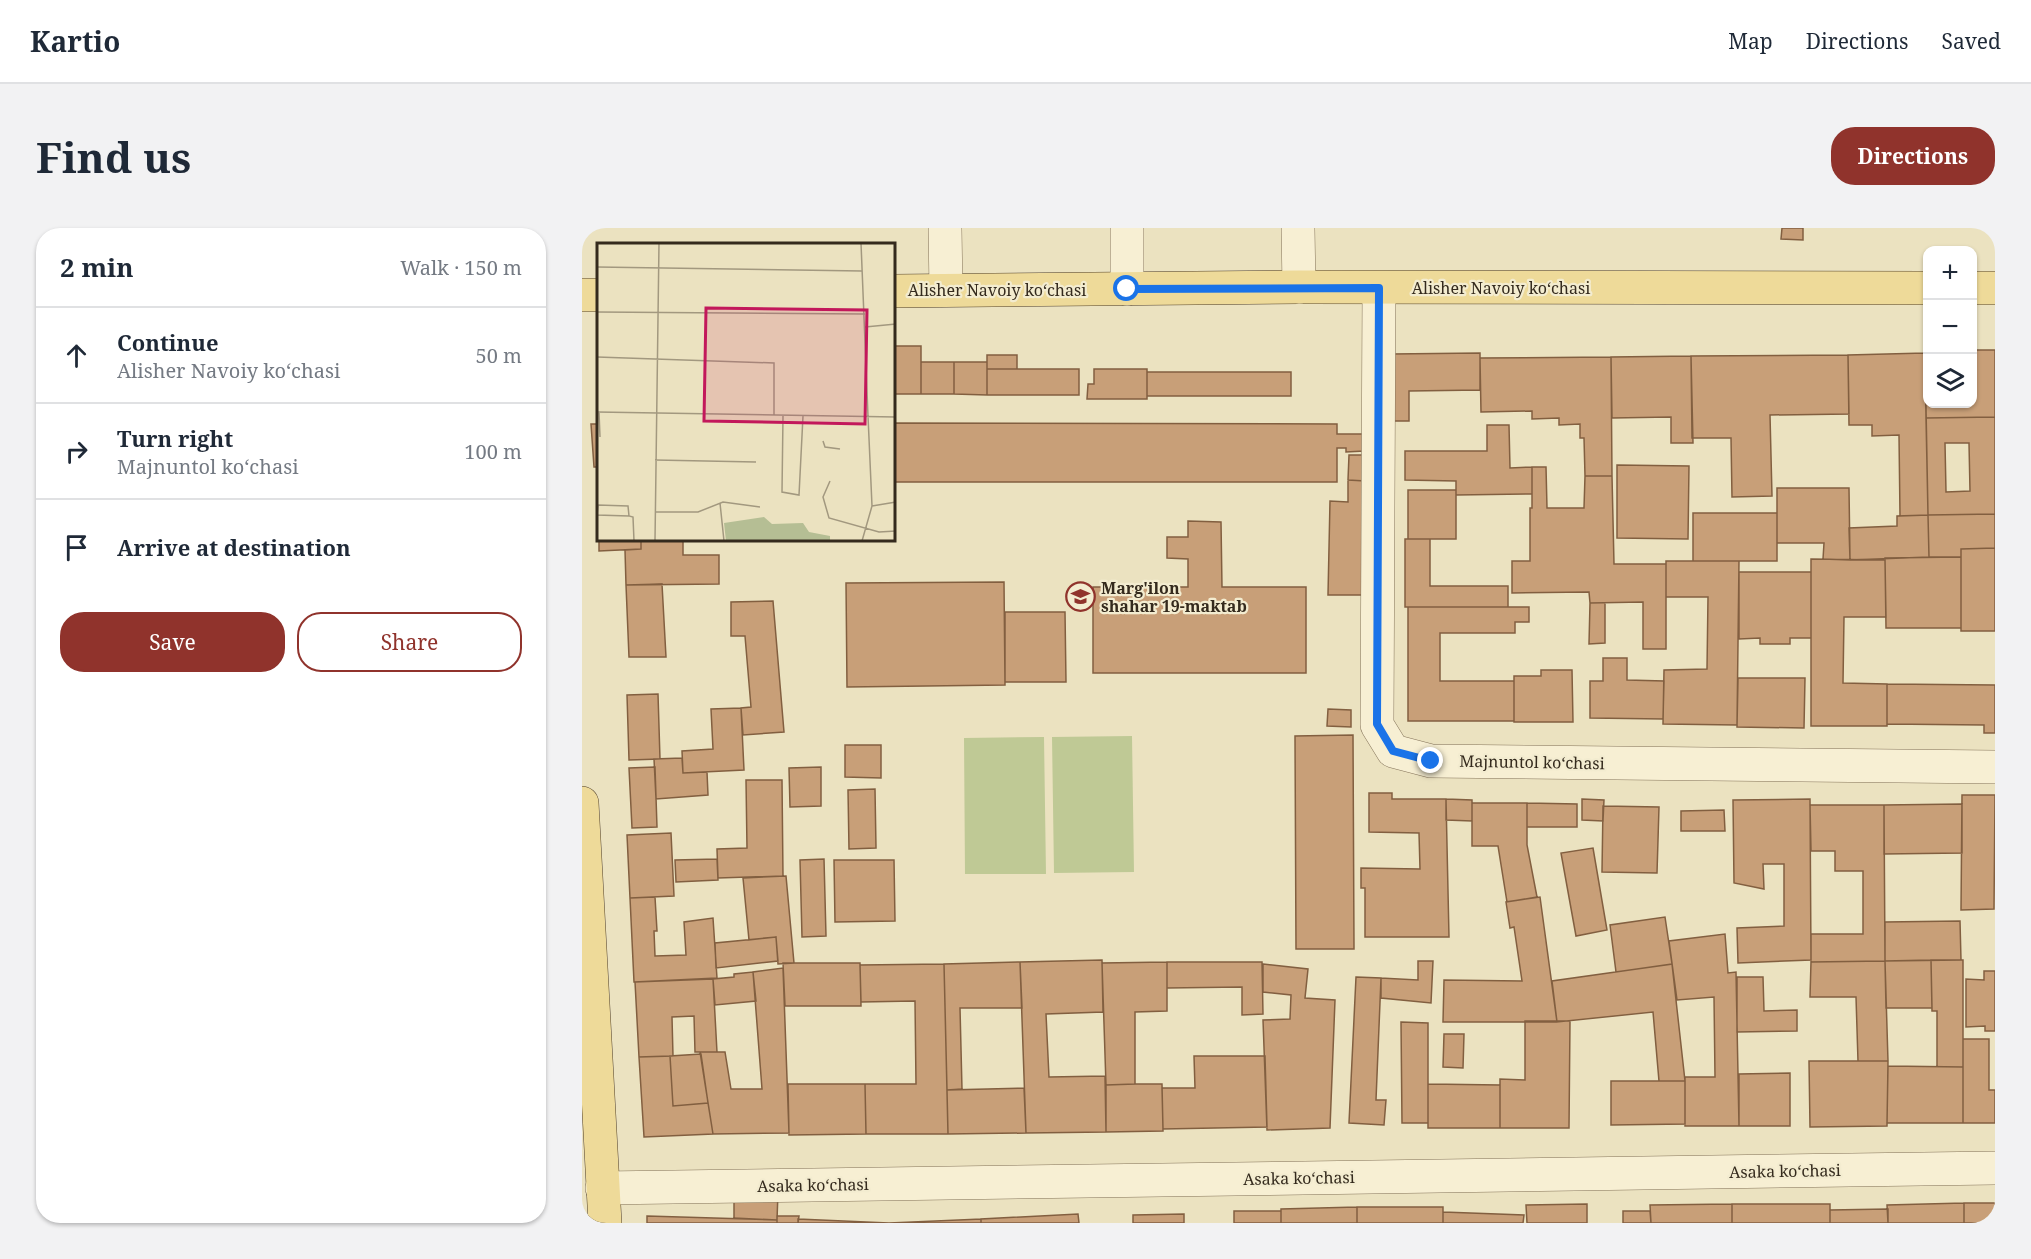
<!DOCTYPE html>
<meta charset="utf-8">
<style>
:root{--surface:#fff;--page:#f2f2f3;--text:#1f2937;--muted:#747a83;--line:#e0e1e3;--accent:#90332c}
body{margin:0;font-family:"Noto Serif",serif;background:var(--page);color:var(--text)}
.controls{position:absolute;right:18px;top:18px;display:grid;overflow:hidden;border-radius:12px;box-shadow:0 2px 4px #0004}
.controls button{width:54px;height:54px;display:grid;place-items:center;padding:0;border:0;border-bottom:2px solid var(--line);background:var(--surface);color:var(--text);font:30px sans-serif}
.stop{position:absolute;width:18px;height:18px;margin:-14px;border:4px solid #1a73e8;border-radius:50%;background:#fff}
.stop.end{background:#1a73e8;border-color:#fff;box-shadow:0 2px 6px #0008}
.list{margin:0;padding:0;list-style:none}
h2{display:flex;justify-content:space-between;align-items:center;height:78px;margin:0;padding:0 24px;font-size:26px}
h2 small{font-size:20px;font-weight:400;color:var(--muted)}
.list li{display:grid;grid-template-columns:39px 1fr auto;gap:18px;align-items:center;box-sizing:border-box;height:96px;padding:0 24px;border-top:2px solid var(--line)}
.list b{display:block;font-size:22px;white-space:nowrap}
.list p{margin:0;font-size:20px;white-space:nowrap;color:var(--muted)}
.list em{font-size:20px;font-style:normal;color:var(--muted)}
.actions{display:flex;gap:12px;padding:18px 24px}
.actions a{flex:1;padding:14px 0;border:2px solid var(--accent);border-radius:24px;text-align:center;font-size:21px;color:var(--accent)}
.actions .main{background:var(--accent);color:#fff}
.icon{flex:none;width:33px;height:33px;fill:none;stroke:currentColor;stroke-width:2;stroke-linecap:round;stroke-linejoin:round}
.map{position:relative;flex:none;width:1413px;height:995px;overflow:hidden;border-radius:24px}
header{display:flex;align-items:center;gap:36px;box-sizing:border-box;height:84px;padding:0 30px;background:var(--surface);border-bottom:2px solid var(--line)}
header strong{font-size:28px}
nav{display:flex;gap:33px;margin-inline-start:auto;font-size:21px}
.intro{display:flex;align-items:center;justify-content:space-between;box-sizing:border-box;height:144px;padding:0 36px}
h1{margin:0;font-size:42px}
.button{padding:15px 27px;border-radius:24px;background:var(--accent);color:#fff;font-size:21px;font-weight:700}
main{display:flex;gap:36px;padding:0 36px}
aside{flex:1;background:var(--surface);border-radius:24px;box-shadow:0 2px 4px #0004}
.map>svg:first-child{display:block}
.green{fill:#bfc995}
.building{fill:#c89f78;stroke:#825f40;stroke-width:1.5;fill-rule:evenodd}
.lines{fill:none;stroke-linecap:round;stroke-linejoin:round}
.minor-casing{stroke:#847359;stroke-width:34}
.major-casing{stroke:#51412d;stroke-width:34}
.minor{stroke:#f7efd3;stroke-width:33}
.major{stroke:#eeda99;stroke-width:33}
.route{stroke:#1a73e8;stroke-width:8}
.labels{text-anchor:middle;stroke-width:4.5;stroke-linejoin:round;paint-order:stroke}
.street-label{font-size:16px;fill:#342a1d;stroke:#f3ecd0}
.poi-label{font-size:16px;font-weight:bold;fill:#342a1d;stroke:#f3ecd0;text-anchor:start}
.inset-road{fill:none;stroke:#a2987f;stroke-width:1.5}
.view{fill:#c2185b;fill-opacity:0.15;stroke:#c2185b;stroke-width:3}
.inset-edge{fill:none;stroke:#342a1d;stroke-width:3}
</style>
<header>
<strong>Kartio</strong>
<nav><a>Map</a><a>Directions</a><a>Saved</a></nav>
</header>
<div class="intro"><h1>Find us</h1><a class="button">Directions</a></div>
<main>
<aside>
<h2>2 min<small>Walk · 150 m</small></h2>
<ul class="list">
<li><svg class="icon" aria-label="ahead" viewBox="0 0 24 24"><path d="M12 20V5M6 11l6-6 6 6"/></svg><div><b>Continue</b><p>Alisher Navoiy koʻchasi</p></div><em>50 m</em></li>
<li><svg class="icon" aria-label="right" viewBox="0 0 24 24"><path d="M7 20v-9h11M14 6l5 5-5 5"/></svg><div><b>Turn right</b><p>Majnuntol koʻchasi</p></div><em>100 m</em></li>
<li><svg class="icon" aria-label="arrive" viewBox="0 0 24 24"><path d="M6 21V4h12l-3 4 3 4H6"/></svg><div><b>Arrive at destination</b></div></li>
</ul>
<div class="actions"><a class="main">Save</a><a>Share</a></div>
</aside>
<div class="map">
<svg width="1413" height="995" viewBox="0 0 1413 995">
<rect width="100%" height="100%" fill="#ebe2c0"/>
<!-- green -->
<path class="green" d="M550,508L552,644L472,645L470,509Z
M462,509L464,646H383L382,510Z"/>
<!-- building -->
<path class="building" d="M1200,0H1221V12L1199,11Z
M312,118H339V166H312Z
M1390,122H1413V189L1344,190L1343,123H1346V176H1390Z
M898,125V162L827,163V193H811L810,126Z
M1343,125L1346,287L1318,288L1317,207L1290,208V197H1267L1266,127Z
M405,127H435V141H405Z
M1266,127L1267,186L1188,187L1190,268L1150,269L1149,210H1110L1109,128Z
M1109,128L1111,215H1089V189L1030,190L1029,129Z
M1029,129L1030,248H1003L1002,210H998V196L977,197V190L950,191V183L899,184L898,130Z
M339,134H372V166H339Z
M372,134H405V167L372,166Z
M405,141H497V167H405Z
M512,141H565V171H505L506,156H512Z
M565,144H709V168H565Z
M1413,189V286L1346,287L1344,190ZM1363,215H1387L1388,263L1364,264Z
M312,195L755,196V206H782V223L764,224V220H755V254H312Z
M9,196H16V239H12Z
M905,197H927L928,240L950,239V266L874,267V253L823,252V223H905Z
M767,227H784L783,253L766,252Z
M1035,237L1107,238L1106,311L1035,310Z
M950,239H964L965,280H1002L1003,248H1030L1032,336H1084V421H1061V374L1008,375L1007,364L930,365V333H948V280H950Z
M766,252L783,253L780,367H746L748,273L766,274Z
M1195,260H1267L1268,332L1241,331L1242,315H1195Z
M826,262H874V311H826Z
M1111,285H1195V333H1111Z
M1413,286V320L1379,321V329H1347L1346,287Z
M1346,287L1347,329L1268,332L1267,300L1315,298V288Z
M606,293L639,294L640,359H724V445H511V359H606V331L585,330V309H606Z
M823,311H848V358H926V379H823Z
M17,312H59V321L17,323Z
M101,312V327H137V356L44,357L43,322L59,321V313Z
M1413,320V403H1379V321Z
M1379,329V400H1304L1303,330Z
M1229,331L1303,332L1304,389H1262L1261,455L1305,456V498H1229Z
M1084,333H1157L1155,497L1081,496L1082,442L1125,441L1126,369H1084Z
M1157,344H1229V410H1208V416H1178V410L1157,411Z
M422,354L423,457L265,459L264,355Z
M80,356L84,429H47L44,357Z
M191,373L202,504L161,507L159,480L169,479L163,408H149V374Z
M1008,375H1023V415L1007,416Z
M826,379H947V394H933V405H858V453H932V493H826Z
M423,384H483L484,454H423Z
M1021,430H1045V452L1082,453L1081,491L1008,490V453H1021Z
M959,442H990L991,494H932V448H959Z
M1156,450H1223L1222,500L1155,499Z
M1305,456L1413,457V505H1402V497L1305,496Z
M76,466L78,531L47,532L45,467Z
M159,480L162,542L101,545L100,523L131,521L129,481Z
M746,481L769,482V499L745,498Z
M771,507L772,721H714L713,508Z
M263,517H299V550L263,549Z
M100,530L101,545L125,544L126,567L74,571L72,531Z
M73,539L75,599L50,600L47,540Z
M239,539V578L208,579L207,540Z
M164,552H200L201,648L136,650L135,621L165,620Z
M293,561L294,620L267,621L266,562Z
M787,565H810V571H864L867,709H783V660H779V640L838,641L837,605L787,604Z
M1380,567H1413L1412,681L1379,682Z
M864,571L890,572V593L864,592Z
M1000,571L1022,572L1021,593L1000,592Z
M1228,571L1229,732L1156,735L1155,700L1202,698V636H1181L1182,661L1152,655L1151,572Z
M890,575H945V617L955,669L925,674L916,618H890Z
M945,575L995,576V599H945Z
M1380,576V625L1302,626V577Z
M1228,577H1302L1303,733L1229,734V706H1281V643H1253V623H1229Z
M1021,578L1077,579L1075,645L1020,644Z
M1142,582L1143,603H1099V583Z
M89,605L92,668L48,670L45,607Z
M1011,620L1025,702L994,708L979,625Z
M135,631L136,652L94,654L93,632Z
M242,631L244,708L220,709L218,632Z
M252,632H312L313,693L253,694Z
M204,648L212,735L196,736L194,709L167,712L161,650Z
M73,669L75,703H72L73,728L104,727L102,694L131,690L135,750L52,754L48,670Z
M958,669L975,794H861L862,752L940,753L932,699L928,700L924,674Z
M1083,689L1090,736L1034,744L1028,697Z
M1378,693L1379,732L1303,733V694Z
M1143,706L1146,745L1154,744L1157,898H1103V849H1133L1132,769L1095,772L1087,713Z
M194,709L196,733L134,740L133,715Z
M520,732L521,784L464,786L467,849L523,848L524,904L444,905L438,734Z
M1349,732L1350,780H1304L1303,733Z
M1349,732H1381V839H1355V783H1350Z
M836,733H851L849,775L799,770V750L836,752Z
M1303,733L1306,833H1276L1274,769H1228L1229,734Z
M438,734L440,780H378L380,861L365,862L362,736Z
M585,734H680L681,786L660,787V759L585,760Z
M585,734V783L553,784V856L524,857L520,735Z
M201,735H278L279,778H203Z
M362,736L366,906H284L283,856H334L333,773L279,774L278,737Z
M681,736L726,741L723,770L753,772L748,900L685,902L681,792L708,791L709,767L681,764Z
M1090,736L1103,853H1077L1071,784L975,794L970,753Z
M201,740L207,905L131,906L118,824H143L149,861H180L171,744Z
M1402,743H1413V803H1403V798L1384,799V751L1402,752Z
M171,744L174,773L133,777L131,751L152,749V746Z
M774,749L799,750L794,872H804L802,897L767,895Z
M1155,749H1181L1182,783L1215,782V803L1155,804Z
M131,751L135,824H113L112,788L90,789L91,828L57,829L53,754Z
M943,793H988L987,900H918V851L943,852Z
M819,794L846,795V895H820Z
M862,806H882L881,840L861,839Z
M1381,811H1407V862H1413V895H1381Z
M119,826L126,875L91,878L88,828Z
M88,828L91,878L126,875L131,906L62,909L57,829Z
M612,828H683L685,899L581,901L580,860H613Z
M1227,833H1306L1305,898L1228,899Z
M1306,838L1381,839V895H1305Z
M1208,845V898H1157V846Z
M1029,853H1103V896L1029,897Z
M206,856H283L284,906L207,907Z
M553,856H580L581,903L524,904V857Z
M846,856L918,857V900H846Z
M442,860L444,905L366,906L365,862Z
M152,962L196,964L195,992L152,990Z
M1382,975V995H1306L1305,977Z
M1382,975H1413V995H1382Z
M1005,976V995H945L944,977Z
M1150,976V995H1069L1068,977Z
M1150,976H1248V995H1150Z
M775,979V995H699V981Z
M775,979H861V995H775Z
M1306,981V995H1248V982Z
M652,983H699V995H652Z
M1041,983H1068L1069,995H1041Z
M861,984L942,987L941,995H861Z
M496,986L497,995H399V991Z
M602,986V995H551V987Z
M65,988L195,992V995H65Z
M195,988H217L216,995H195Z
M216,991L307,995H216Z
M399,991V995H307Z"/>
<g class="lines">
<defs>
<path id="minor" d="M363,0L364,62
M545,0V61
M716,0L717,59
M797,60L795,497L811,523L849,533L1413,539
M20,960L1413,940"/>
<path id="major" d="M1390,60H1413
M312,63L717,59L1346,60
M0,67H16
M0,575L23,995"/>
</defs>
<!-- minor casing -->
<use href="#minor" class="minor-casing"/>
<!-- major casing -->
<use href="#major" class="major-casing"/>
<!-- minor -->
<use href="#minor" class="minor"/>
<!-- major -->
<use href="#major" class="major"/>
</g>
<g class="lines">
<!-- route -->
<path class="route" d="M545,61L797,60L795,496L811,523L849,533"/>
</g>
<!-- icons -->
<defs>
<symbol id="school-ring" viewBox="-11 -11 22 22"><circle r="9.5" fill="#f3ecd0" stroke="#90332c" stroke-width="1.5"/><path d="M0-5L7-2L0 1L-7-2ZM-4 1L0 2.5L4 1V4Q0 6-4 4Z" fill="#90332c"/></symbol>
</defs>
<g fill-rule="evenodd">
<use href="#school-ring" x="482" y="352" width="33" height="33"/>
</g>
<g class="labels">
<!-- street labels -->
<g class="street-label">
<text x="919" y="66">Alisher Navoiy koʻchasi</text>
<text x="415" y="68">Alisher Navoiy koʻchasi</text>
<text transform="translate(950 534) rotate(1)" y="6">Majnuntol koʻchasi</text>
<text transform="translate(1203 943) rotate(-1)" y="6">Asaka koʻchasi</text>
<text transform="translate(717 950) rotate(-1)" y="6">Asaka koʻchasi</text>
<text transform="translate(231 957) rotate(-1)" y="6">Asaka koʻchasi</text>
</g>
<!-- poi labels -->
<g class="poi-label">
<text x="519" y="366">Marg'ilon<tspan x="519" dy="18">shahar 19-maktab</tspan></text>
</g>
</g>
<!-- overview -->
<g transform="translate(15 15)">
<rect width="298" height="298" fill="#ebe2c0"/>
<path d="M167,274L175,281L206,280L212,289L233,293V298H129L127,280Z" fill="#b5be94"/>
<path class="inset-road" d="M264,0L271,173M0,24L265,28M0,69L268,71M268,84L299,81M0,114L177,120V172M0,169L299,174M2,169L3,194M186,173L185,249L202,252L206,173M226,198L228,204L243,206M58,217L159,219M233,238L226,254L232,275L282,289L299,288M123,260L127,298M275,263L299,259M58,269H101L126,259L163,264M32,273L0,272L1,262L31,263L32,273L36,274L37,298M58,298L62,0M265,298L275,263L271,173"/>
<path class="view" d="M109,65L270,67L268,181L107,178Z"/>
<rect width="298" height="298" class="inset-edge"/>
</g>
</svg>
<div class="controls">
<button>+</button>
<button>−</button>
<button><svg class="icon" aria-label="layers" viewBox="0 0 24 24"><path d="M12 4l9 5-9 5-9-5zM3 14l9 5 9-5"/></svg></button>
</div>
<div class="stop" style="left:545px;top:61px"></div>
<div class="stop end" style="left:849px;top:533px"></div>
</div>
</main>
